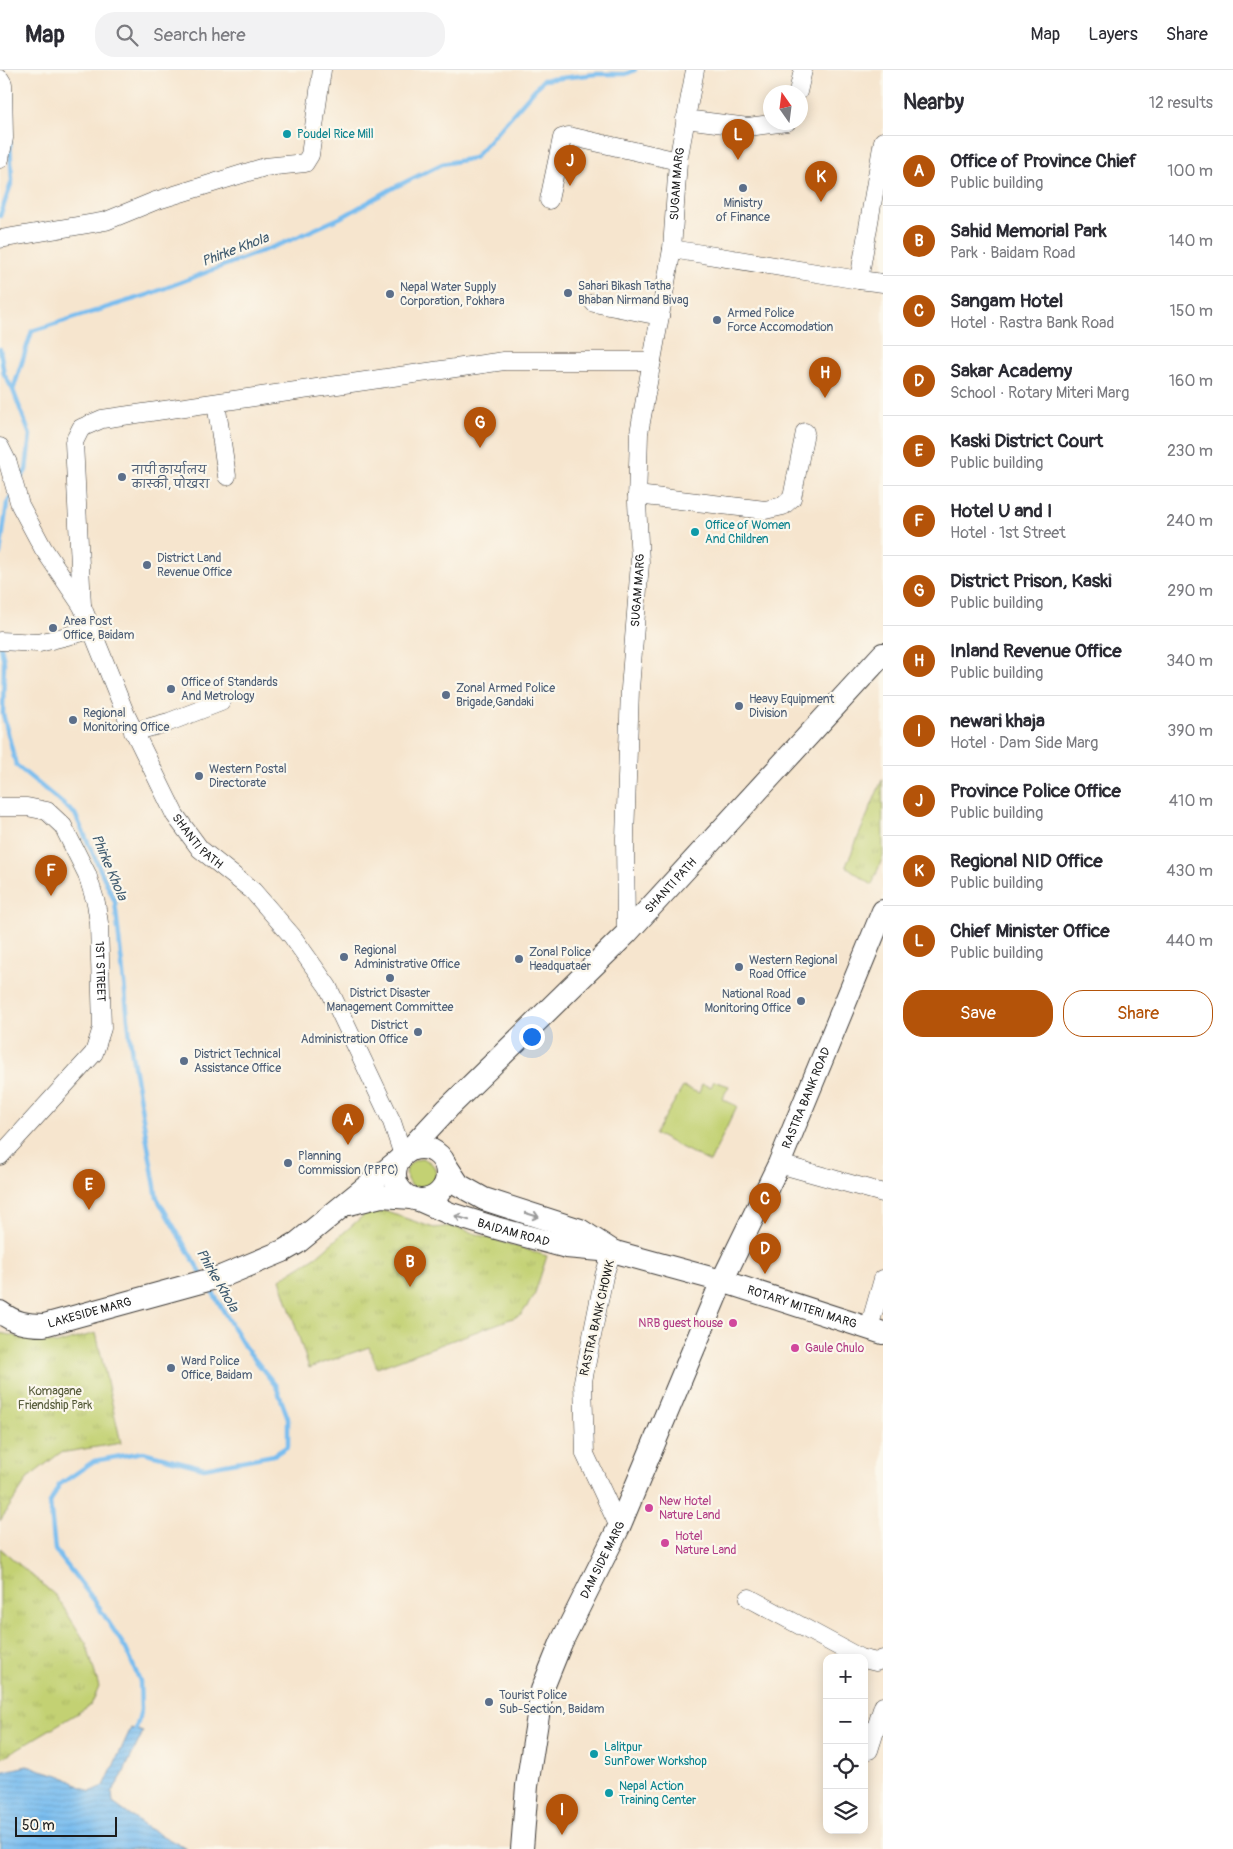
<!DOCTYPE html>
<meta charset="utf-8">
<style>
:root{--surface:#fff;--page:#f2f2f3;--text:#2b2b33;--muted:#7c7c81;--line:#e1e1e2;--accent:#b45309}
body{margin:0;font-family:Pangolin,"Playpen Sans Deva",sans-serif;background:var(--page);color:var(--text)}
.controls{position:absolute;right:15px;bottom:15px;display:grid;overflow:hidden;border-radius:10px;box-shadow:0 2px 12px #0003}
.controls button{width:45px;height:45px;display:grid;place-items:center;padding:0;border:0;border-bottom:1px solid var(--line);background:var(--surface);color:var(--text);font:25px sans-serif}
.compass{position:absolute;left:763px;top:15px;width:45px;height:45px;border-radius:50%;background:var(--surface);box-shadow:0 2px 12px #0003;rotate:346deg}
.scale{position:absolute;left:15px;bottom:12px;width:102px;box-sizing:border-box;padding-left:5px;border:2px solid #1c1c1c;border-top:0;font-size:14px;line-height:18px;white-space:nowrap;color:#1c1c1c;-webkit-text-stroke:4px #fbf7ec;paint-order:stroke}
.you{position:absolute;left:531px;top:966px;width:18px;height:18px;margin:-12px;border:4px solid #fff;border-radius:50%;background:#1a73e8;box-shadow:0 0 0 8px #1a73e833}
.badge{display:grid;place-items:center;width:32px;height:32px;border-radius:50%;background:var(--accent);color:#fff;font-size:16px;font-weight:700}
.pin{position:absolute;translate:-50% -41px;filter:drop-shadow(0 1px 2px #0008)}
.pin::after{content:'';position:absolute;top:26px;width:18px;height:15px;background:inherit;clip-path:polygon(0 0,100% 0,50% 100%)}
.list{margin:0;padding:0;list-style:none}
h2{display:flex;justify-content:space-between;align-items:center;height:65px;margin:0;padding:0 20px;font-size:21px}
h2 small{font-size:16px;font-weight:400;color:var(--muted)}
.list li{display:grid;grid-template-columns:32px 1fr auto;gap:15px;align-items:center;box-sizing:border-box;height:70px;padding:0 20px;border-top:1px solid var(--line)}
.list b{display:block;font-size:19px;white-space:nowrap}
.list p{margin:0;font-size:16px;white-space:nowrap;color:var(--muted)}
.list em{font-size:16px;font-style:normal;color:var(--muted)}
.actions{display:flex;gap:10px;padding:15px 20px}
.actions a{flex:1;padding:11px 0;border:1px solid var(--accent);border-radius:20px;text-align:center;font-size:18px;color:var(--accent)}
.actions .main{background:var(--accent);color:#fff}
.icon{flex:none;width:28px;height:28px;fill:none;stroke:currentColor;stroke-width:2;stroke-linecap:round;stroke-linejoin:round}
.map{position:relative;flex:none;width:883px;height:1779px;overflow:hidden}
header{display:flex;align-items:center;gap:30px;box-sizing:border-box;height:70px;padding:0 25px;background:var(--surface);border-bottom:1px solid var(--line)}
header strong{font-size:24px}
nav{display:flex;gap:28px;margin-inline-start:auto;font-size:18px}
.search{width:350px;height:45px;background:var(--page);display:flex;align-items:center;gap:12px;box-sizing:border-box;padding:0 18px;border-radius:20px;color:var(--muted);font-size:19px}
main{display:flex}
aside{flex:1;background:var(--surface)}
.map>svg:first-child{display:block}
.grass{fill:#c3d173;stroke:#707648}
.park{fill:url(#park-tufts);stroke:#707648}
.water{fill:url(#water-rules);stroke:#4a6c86}
.lines{fill:none;stroke-linecap:round;stroke-linejoin:round}
.stream{stroke:#79bdef;stroke-width:4.5}
.minor-casing{stroke:#3d3a37;stroke-width:19}
.major-casing{stroke:#3d3a37;stroke-width:24}
.minor{stroke:#fff;stroke-width:18}
.major{stroke:#fff;stroke-width:22}
.oneway{stroke:#999}
.culture-dot{fill:#0f9aa8;stroke:#fbf7ec;stroke-width:2}
.service-dot{fill:#5c6f8a;stroke:#fbf7ec;stroke-width:2}
.hotel-dot{fill:#d1479c;stroke:#fbf7ec;stroke-width:2}
.labels{text-anchor:middle;stroke-width:4.5;stroke-linejoin:round;paint-order:stroke}
.culture-label{font-size:12px;fill:#0d838f;stroke:#fbf7ec;text-anchor:start}
.street-label{font-size:12px;fill:#1c1c1c;stroke:#fbf7ec}
.service-label{font-size:12px;fill:#4e5e75;stroke:#fbf7ec;text-anchor:start}
.hotel-label{font-size:12px;fill:#b23c85;stroke:#fbf7ec;text-anchor:start}
.park-label{font-size:12px;fill:#565b3a;stroke:#fbf7ec}
.water-label{font-size:14px;font-style:italic;fill:#415c70;stroke:#fbf7ec}
</style>
<header>
<strong>Map</strong>
<div class="search"><svg class="icon" aria-label="search" viewBox="0 0 24 24"><circle cx="10" cy="10" r="6"/><path d="M15 15l6 6"/></svg>Search here</div>
<nav><a>Map</a><a>Layers</a><a>Share</a></nav>
</header>
<main>
<div class="map">
<svg width="883" height="1779" viewBox="0 0 883 1779">
<defs>
<pattern id="park-tufts" width="24" height="20" patternUnits="userSpaceOnUse" patternTransform="scale(1.25)"><rect width="24" height="20" fill="#c3d173"/><path d="M3 7l-1-3M5 7V3M7 7l1-3M15 17l-1-3M17 17v-4M19 17l1-3" fill="none" stroke="#a7b363"/></pattern>
<pattern id="water-rules" width="6" height="5" patternUnits="userSpaceOnUse" patternTransform="scale(1.25)"><rect width="6" height="5" fill="#79bdef"/><path d="M0 2.5h6" fill="none" stroke="#68a2cc"/></pattern>
</defs>
<rect width="100%" height="100%" fill="#fbf7ec"/>
<filter id="ink" filterUnits="userSpaceOnUse"><feTurbulence type="fractalNoise" baseFrequency=".02" numOctaves="2"/><feDisplacementMap in="SourceGraphic" scale="10" xChannelSelector="R" yChannelSelector="G"/><feConvolveMatrix kernelMatrix="1 2 1 2 8 2 1 2 1" color-interpolation-filters="sRGB"/></filter>
<filter id="wash" filterUnits="userSpaceOnUse"><feTurbulence type="fractalNoise" baseFrequency=".0096" numOctaves="4" result="noise"/><feDisplacementMap in="SourceGraphic" scale="20" xChannelSelector="R" yChannelSelector="G"/><feGaussianBlur stdDeviation="1.12" result="paint"/><feColorMatrix in="noise" values="0 0 0 0 0 0 0 0 0 0 0 0 0 0 0 0 0 1.4 0 .05"/><feComposite in="paint" operator="in"/></filter>
<g filter="url(#wash)">
<rect width="100%" height="100%" fill="#f6e5ce"/>
<!-- grass -->
<path class="grass" d="M714,1011L729,1016L722,1029L737,1036L710,1092L655,1064L683,1017L699,1023L702,1014L711,1017Z
M406 1104a15 15 0 1 1 30 0a15 15 0 1 1-30 0Z"/>
<!-- park -->
<path class="park" d="M882,710L883,786L872,815L846,796Z
M381,1140L434,1158L451,1156L547,1186L534,1226L521,1245L377,1298L369,1277L309,1298L280,1209L317,1186L365,1144Z
M0,1263L56,1274L96,1263L121,1373L60,1383L29,1407L0,1451Z
M0,1478L56,1526L86,1573L99,1617L91,1635L0,1689Z"/>
<!-- water -->
<path class="water" d="M131,1658L143,1662L122,1706L112,1722L113,1733L146,1757L187,1779H0V1702L27,1696L62,1706L90,1722L104,1716Z"/>
<g class="lines">
<!-- stream -->
<path class="stream" d="M0,146L12,111L10,72
M0,279L4,304L13,320
M18,413L26,400L30,365L13,320L32,261L147,225L286,172L344,146L393,118L442,94L474,88L543,10L596,4H626L635,0
M0,484L7,433L12,424
M1,576L4,592L3,644L16,695L75,744L115,832L132,985L157,1128L202,1205
M136,1659L141,1640L140,1611L126,1579L94,1530L55,1480L50,1433L59,1415L94,1391L143,1382L204,1398L274,1385L288,1376V1348L276,1316L244,1276L209,1216"/>
</g>
</g>
<g filter="url(#ink)">
<g class="lines">
<defs>
<g id="minor">
<path d="M0,9L3,14L4,68L0,89"/>
<path d="M798,22L803,0"/>
<path d="M685,49L748,57L787,52"/>
<path d="M549,130L562,68L569,66L678,91"/>
<path d="M0,169L106,151L155,131L265,97L305,93L310,85L322,0"/>
<path d="M672,179L859,210L883,71"/>
<path d="M859,210L883,213"/>
<path d="M594,233L660,246"/>
<path d="M216,333L227,406"/>
<path id="s1" d="M0,377L8,393L20,435L43,478L82,536L126,645L175,745L200,779L253,821L292,866L328,917L392,1052L403,1085"/>
<path d="M637,425L765,440L783,436L792,428L805,362"/>
<path d="M82,536L74,372L81,358L102,349L504,291H652"/>
<path d="M0,571L39,573L91,560"/>
<path d="M133,662L169,652L221,632"/>
<path id="s2" d="M0,737H27L47,741L63,756L87,804L96,833L99,853L102,958L94,983L0,1086"/>
<path id="s3" d="M626,864L625,768L630,619L640,493L637,432L639,363L672,179L678,91L695,0"/>
<path d="M779,1094L883,1123"/>
<path d="M612,1181L604,1206L583,1311L585,1384L619,1457"/>
<path d="M869,1258L883,1209"/>
<path d="M749,1528L860,1588"/>
<path d="M864,1589L876,1592L883,1589"/>
<path d="M869,1680L883,1636"/>
</g>
<g id="major">
<circle cx="421" cy="1104" r="26"/>
<path id="s4" d="M407,1082L448,1038L626,864L883,584"/>
<path d="M447,1097L459,1115L484,1129L580,1160L611,1180"/>
<path id="s5" d="M419,1130L451,1144L496,1158L566,1177L612,1181L722,1211L883,1263"/>
<path d="M349,1134L381,1126L412,1128"/>
<path id="s6" d="M0,1242C15,1253 26,1255 44,1255L223,1206L283,1181L297,1173L400,1089"/>
<path id="s7" d="M522,1779L527,1716L542,1620L561,1573L619,1457L722,1211L779,1094L883,841"/>
</g>
</defs>
<!-- minor casing -->
<use href="#minor" class="minor-casing"/>
<!-- major casing -->
<use href="#major" class="major-casing"/>
<!-- minor -->
<use href="#minor" class="minor"/>
<!-- major -->
<use href="#major" class="major"/>
</g>
<!-- one-way arrows -->
<defs><path id="oneway-shaft" d="M-6 0H5M1.5-3L5.5 0L1.5 3" fill="none" stroke-width="1.6" stroke-linecap="round" stroke-linejoin="round" transform="scale(1.25)"/></defs>
<g class="oneway">
<use href="#oneway-shaft" transform="translate(532 1145) rotate(17)"/>
<use href="#oneway-shaft" transform="translate(462 1148) rotate(-163)"/>
</g>
</g>
<!-- markers -->
<g class="culture-dot">
<circle cx="287" cy="64" r="5"/>
<circle cx="695" cy="462" r="5"/>
<circle cx="594" cy="1684" r="5"/>
<circle cx="609" cy="1723" r="5"/>
</g>
<g class="service-dot">
<circle cx="743" cy="118" r="5"/>
<circle cx="568" cy="223" r="5"/>
<circle cx="390" cy="224" r="5"/>
<circle cx="717" cy="250" r="5"/>
<circle cx="122" cy="407" r="5"/>
<circle cx="147" cy="495" r="5"/>
<circle cx="53" cy="558" r="5"/>
<circle cx="171" cy="619" r="5"/>
<circle cx="446" cy="625" r="5"/>
<circle cx="739" cy="636" r="5"/>
<circle cx="73" cy="650" r="5"/>
<circle cx="199" cy="706" r="5"/>
<circle cx="344" cy="887" r="5"/>
<circle cx="519" cy="889" r="5"/>
<circle cx="739" cy="897" r="5"/>
<circle cx="390" cy="908" r="5"/>
<circle cx="801" cy="931" r="5"/>
<circle cx="418" cy="962" r="5"/>
<circle cx="184" cy="991" r="5"/>
<circle cx="288" cy="1093" r="5"/>
<circle cx="171" cy="1298" r="5"/>
<circle cx="489" cy="1632" r="5"/>
</g>
<g class="hotel-dot">
<circle cx="733" cy="1253" r="5"/>
<circle cx="795" cy="1278" r="5"/>
<circle cx="649" cy="1438" r="5"/>
<circle cx="665" cy="1473" r="5"/>
</g>
<g class="labels">
<!-- culture labels -->
<g class="culture-label">
<text x="297" y="68">Poudel Rice Mill</text>
<text x="705" y="459">Office of Women<tspan x="705" dy="14">And Children</tspan></text>
<text x="604" y="1681">Lalitpur<tspan x="604" dy="14">SunPower Workshop</tspan></text>
<text x="619" y="1720">Nepal Action<tspan x="619" dy="14">Training Center</tspan></text>
</g>
<!-- street labels -->
<g class="street-label">
<text dy="4" stroke="none"><textPath href="#s3" startOffset="754">SUGAM MARG</textPath></text>
<text dy="4" stroke="none"><textPath href="#s3" startOffset="344">SUGAM MARG</textPath></text>
<text dy="4" stroke="none"><textPath href="#s1" startOffset="444">SHANTI PATH</textPath></text>
<text dy="4" stroke="none"><textPath href="#s4" startOffset="375">SHANTI PATH</textPath></text>
<text dy="4" stroke="none"><textPath href="#s2" startOffset="222">1ST STREET</textPath></text>
<text dy="4" stroke="none"><textPath href="#s7" startOffset="809">RASTRA BANK ROAD</textPath></text>
<text dy="4" stroke="none"><textPath href="#s5" startOffset="100">BAIDAM ROAD</textPath></text>
<text dy="4" stroke="none"><textPath href="#s5" startOffset="399">ROTARY MITERI MARG</textPath></text>
<text dy="4" stroke="none"><textPath href="#s6" startOffset="94">LAKESIDE MARG</textPath></text>
<text transform="translate(597 1248) rotate(-77)" y="4">RASTRA BANK CHOWK</text>
<text dy="4" stroke="none"><textPath href="#s7" startOffset="304">DAM SIDE MARG</textPath></text>
</g>
<!-- service labels -->
<g class="service-label">
<text x="743" y="137" text-anchor="middle">Ministry<tspan x="743" dy="14">of Finance</tspan></text>
<text x="578" y="220">Sahari Bikash Tatha<tspan x="578" dy="14">Bhaban Nirmand Bivag</tspan></text>
<text x="400" y="221">Nepal Water Supply<tspan x="400" dy="14">Corporation, Pokhara</tspan></text>
<text x="727" y="247">Armed Police<tspan x="727" dy="14">Force Accomodation</tspan></text>
<text x="132" y="404">नापी कार्यालय<tspan x="132" dy="14">कास्की, पोखरा</tspan></text>
<text x="157" y="492">District Land<tspan x="157" dy="14">Revenue Office</tspan></text>
<text x="63" y="555">Area Post<tspan x="63" dy="14">Office, Baidam</tspan></text>
<text x="181" y="616">Office of Standards<tspan x="181" dy="14">And Metrology</tspan></text>
<text x="456" y="622">Zonal Armed Police<tspan x="456" dy="14">Brigade,Gandaki</tspan></text>
<text x="749" y="633">Heavy Equipment<tspan x="749" dy="14">Division</tspan></text>
<text x="83" y="647">Regional<tspan x="83" dy="14">Monitoring Office</tspan></text>
<text x="209" y="703">Western Postal<tspan x="209" dy="14">Directorate</tspan></text>
<text x="354" y="884">Regional<tspan x="354" dy="14">Administrative Office</tspan></text>
<text x="529" y="886">Zonal Police<tspan x="529" dy="14">Headquataer</tspan></text>
<text x="749" y="894">Western Regional<tspan x="749" dy="14">Road Office</tspan></text>
<text x="390" y="927" text-anchor="middle">District Disaster<tspan x="390" dy="14">Management Committee</tspan></text>
<text x="791" y="928" text-anchor="end">National Road<tspan x="791" dy="14">Monitoring Office</tspan></text>
<text x="408" y="959" text-anchor="end">District<tspan x="408" dy="14">Administration Office</tspan></text>
<text x="194" y="988">District Technical<tspan x="194" dy="14">Assistance Office</tspan></text>
<text x="298" y="1090">Planning<tspan x="298" dy="14">Commission (PPPC)</tspan></text>
<text x="181" y="1295">Ward Police<tspan x="181" dy="14">Office, Baidam</tspan></text>
<text x="499" y="1629">Tourist Police<tspan x="499" dy="14">Sub-Section, Baidam</tspan></text>
</g>
<!-- hotel labels -->
<g class="hotel-label">
<text x="723" y="1257" text-anchor="end">NRB guest house</text>
<text x="805" y="1282">Gaule Chulo</text>
<text x="659" y="1435">New Hotel<tspan x="659" dy="14">Nature Land</tspan></text>
<text x="675" y="1470">Hotel<tspan x="675" dy="14">Nature Land</tspan></text>
</g>
<!-- park labels -->
<g class="park-label">
<text x="55" y="1325">Komagane<tspan x="55" dy="14">Friendship Park</tspan></text>
</g>
<!-- water labels -->
<g class="water-label">
<text transform="translate(235 179) rotate(-21)" y="5">Phirke Khola</text>
<text transform="translate(110 797) rotate(67)" y="5">Phirke Khola</text>
<text transform="translate(218 1210) rotate(60)" y="5">Phirke Khola</text>
</g>
</g>
</svg>
<div class="controls">
<button>+</button>
<button>−</button>
<button><svg class="icon" aria-label="locate" viewBox="0 0 24 24"><circle cx="12" cy="12" r="6"/><path d="M12 2v4M12 18v4M2 12h4M18 12h4"/></svg></button>
<button><svg class="icon" aria-label="layers" viewBox="0 0 24 24"><path d="M12 4l9 5-9 5-9-5zM3 14l9 5 9-5"/></svg></button>
</div>
<svg class="compass" viewBox="-18 -18 36 36"><path d="M0-13l5 13h-10z" fill="#e53935"/><path d="M0 13l5-13h-10z" fill="#7c7c81"/></svg>
<div class="scale">50 m</div>
<div class="you"></div>
<div class="pin badge" style="left:348px;top:1075px">A</div>
<div class="pin badge" style="left:410px;top:1217px">B</div>
<div class="pin badge" style="left:765px;top:1154px">C</div>
<div class="pin badge" style="left:765px;top:1204px">D</div>
<div class="pin badge" style="left:89px;top:1140px">E</div>
<div class="pin badge" style="left:51px;top:826px">F</div>
<div class="pin badge" style="left:480px;top:378px">G</div>
<div class="pin badge" style="left:825px;top:328px">H</div>
<div class="pin badge" style="left:562px;top:1765px">I</div>
<div class="pin badge" style="left:570px;top:116px">J</div>
<div class="pin badge" style="left:821px;top:132px">K</div>
<div class="pin badge" style="left:738px;top:90px">L</div>
</div>
<aside>
<h2>Nearby<small>12 results</small></h2>
<ul class="list">
<li><span class="badge">A</span><div><b>Office of Province Chief</b><p>Public building</p></div><em>100 m</em></li>
<li><span class="badge">B</span><div><b>Sahid Memorial Park</b><p>Park · Baidam Road</p></div><em>140 m</em></li>
<li><span class="badge">C</span><div><b>Sangam Hotel</b><p>Hotel · Rastra Bank Road</p></div><em>150 m</em></li>
<li><span class="badge">D</span><div><b>Sakar Academy</b><p>School · Rotary Miteri Marg</p></div><em>160 m</em></li>
<li><span class="badge">E</span><div><b>Kaski District Court</b><p>Public building</p></div><em>230 m</em></li>
<li><span class="badge">F</span><div><b>Hotel U and I</b><p>Hotel · 1st Street</p></div><em>240 m</em></li>
<li><span class="badge">G</span><div><b>District Prison, Kaski</b><p>Public building</p></div><em>290 m</em></li>
<li><span class="badge">H</span><div><b>Inland Revenue Office</b><p>Public building</p></div><em>340 m</em></li>
<li><span class="badge">I</span><div><b>newari khaja</b><p>Hotel · Dam Side Marg</p></div><em>390 m</em></li>
<li><span class="badge">J</span><div><b>Province Police Office</b><p>Public building</p></div><em>410 m</em></li>
<li><span class="badge">K</span><div><b>Regional NID Office</b><p>Public building</p></div><em>430 m</em></li>
<li><span class="badge">L</span><div><b>Chief Minister Office</b><p>Public building</p></div><em>440 m</em></li>
</ul>
<div class="actions"><a class="main">Save</a><a>Share</a></div>
</aside>
</main>
